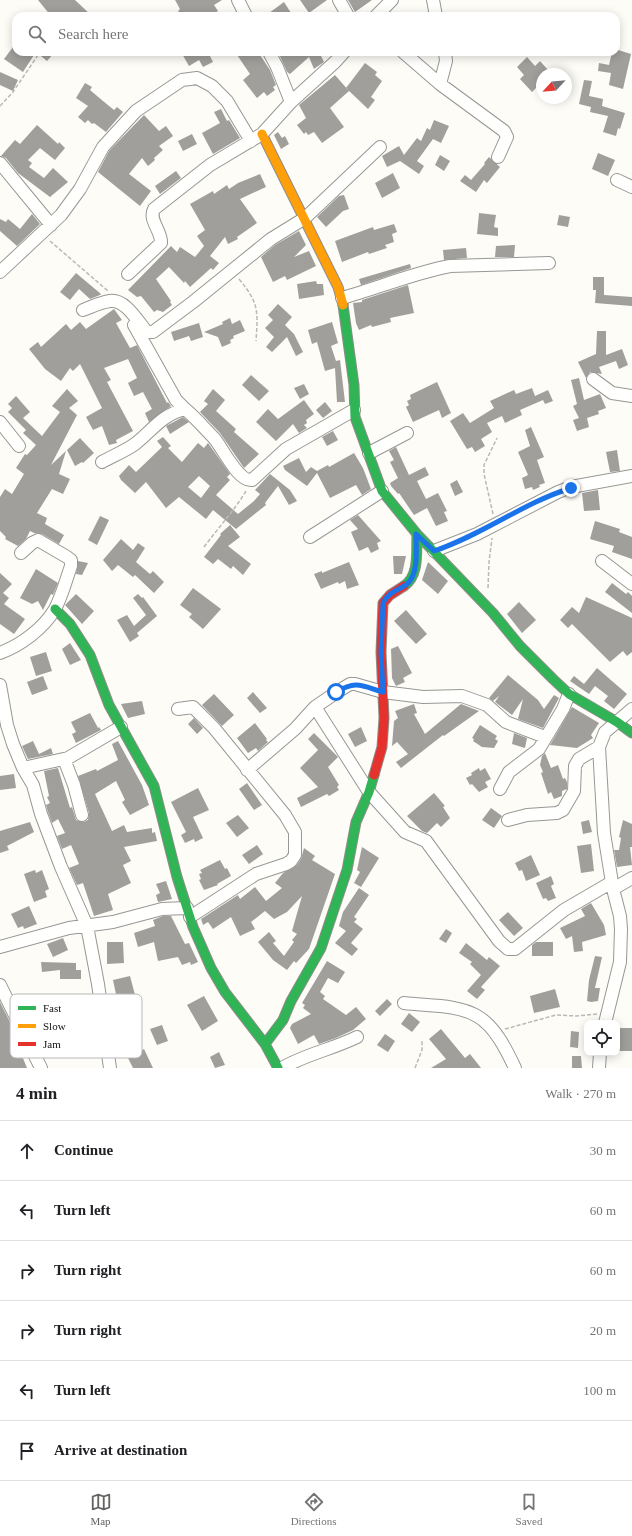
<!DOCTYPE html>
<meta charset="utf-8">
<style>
:root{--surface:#fff;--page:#f2f2f2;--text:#202124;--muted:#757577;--line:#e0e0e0;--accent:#646362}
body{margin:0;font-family:"Times New Roman",serif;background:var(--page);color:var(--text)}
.controls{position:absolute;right:12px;bottom:12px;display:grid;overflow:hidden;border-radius:8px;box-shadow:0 2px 10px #0003}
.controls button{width:36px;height:36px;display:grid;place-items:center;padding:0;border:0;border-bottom:1px solid var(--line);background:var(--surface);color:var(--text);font:20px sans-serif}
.compass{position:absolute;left:536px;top:68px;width:36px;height:36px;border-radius:50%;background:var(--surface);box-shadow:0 2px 10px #0003;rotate:244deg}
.stop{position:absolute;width:12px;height:12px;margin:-9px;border:3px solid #1a73e8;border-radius:50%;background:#fff}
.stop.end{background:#1a73e8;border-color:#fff;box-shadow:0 1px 4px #0008}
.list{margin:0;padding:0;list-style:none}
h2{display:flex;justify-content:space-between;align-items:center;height:52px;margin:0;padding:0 16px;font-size:17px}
h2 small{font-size:13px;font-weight:400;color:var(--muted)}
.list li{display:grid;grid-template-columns:26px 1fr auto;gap:12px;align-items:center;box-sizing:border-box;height:60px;padding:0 16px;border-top:1px solid var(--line)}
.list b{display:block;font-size:15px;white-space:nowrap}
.list em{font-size:13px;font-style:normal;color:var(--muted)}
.icon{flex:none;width:22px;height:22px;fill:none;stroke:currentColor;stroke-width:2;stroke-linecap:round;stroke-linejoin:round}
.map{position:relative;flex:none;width:632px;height:1068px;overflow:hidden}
.search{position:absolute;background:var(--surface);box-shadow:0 2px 10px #0003;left:12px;right:12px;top:12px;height:44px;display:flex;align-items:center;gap:10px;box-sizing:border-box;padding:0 14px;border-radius:12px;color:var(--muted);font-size:15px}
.sheet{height:412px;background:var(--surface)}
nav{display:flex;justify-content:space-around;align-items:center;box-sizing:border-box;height:56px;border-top:1px solid var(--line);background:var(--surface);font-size:11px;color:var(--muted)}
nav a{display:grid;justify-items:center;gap:2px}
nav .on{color:var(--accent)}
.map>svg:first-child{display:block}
.building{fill:#a19f9c;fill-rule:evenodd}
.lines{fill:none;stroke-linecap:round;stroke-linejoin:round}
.street-casing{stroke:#979795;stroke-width:14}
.fast-casing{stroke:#8e8d8b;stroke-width:11}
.slow-casing{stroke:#8e8d8b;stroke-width:11}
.jam-casing{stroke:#8e8d8b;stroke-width:11}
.path{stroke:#b9b9b8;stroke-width:1.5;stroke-dasharray:4 2;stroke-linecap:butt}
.street{stroke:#fffffe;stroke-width:12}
.fast{stroke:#30b455;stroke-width:9}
.slow{stroke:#ff9f0a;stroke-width:9}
.jam{stroke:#e5322d;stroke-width:9}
.route{stroke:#1a73e8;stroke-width:5}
.key{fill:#fff;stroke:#b8b8b8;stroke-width:1}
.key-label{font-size:11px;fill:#111}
</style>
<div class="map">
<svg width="632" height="1068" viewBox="0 0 632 1068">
<rect width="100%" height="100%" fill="#fdfcf7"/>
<!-- building -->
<path class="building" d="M38,0H75L92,16H51Z
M175,0H222L214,5L218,11L210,16H183L178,11L180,9Z
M300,0H327L309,13Z
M348,0H372L355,12Z
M284,2L293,16H265Z
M16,43V52H55L47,61L36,52L23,72L4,59Z
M618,50L631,54L623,89L609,85L611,73L598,71L599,63L609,65L612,52Z
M181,52H212L209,54L213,62L203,67L199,60L189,66Z
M235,52H258L270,70L276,85L273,87L275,90L267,96L264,92L257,98L243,80L250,74Z
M281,52H305L308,55L311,52H319L324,62L314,69L309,57L290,74L287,72L279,54Z
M527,57L535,66L540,61L549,71L545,74H542V82L532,92L520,79L524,75L517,67Z
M365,63L377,72L375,75L382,81L371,97L375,100L368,109L346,88Z
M0,72L18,80L13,91L0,85Z
M335,75L349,91L330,108L344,127L322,143L314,132L308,135L306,132L304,134L297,125L306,118L299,105Z
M584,80L592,81L589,96L603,99L602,106L625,113L620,129L618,128L616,136L603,132L608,116L590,112L591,107L579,104Z
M85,83L92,87L90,90L103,101L114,110L117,107L123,112L106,132L94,123L92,124L88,120L85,123L78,117L88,106L76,98Z
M221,109L227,121L229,120L240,138L213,154L202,133L220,123L214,112Z
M144,115L159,131L166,126L173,136L159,146L163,150L154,158L155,160L148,166L142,158L129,174L151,191L140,206L98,172L109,151Z
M434,120L449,126L441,143L433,139L417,161L424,166L419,174L400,161L387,167L382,156L399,146L404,155L417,138L421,141L427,128L430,130Z
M37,125L58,144L59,142L65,148L55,160L40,148L28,160L32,163L29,167L44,178L53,168L68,182L50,197L18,173L6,158L1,156L15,140L20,144Z
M278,132L282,138L285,136L289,144L281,149L274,135Z
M192,134L197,144L183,151L178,141Z
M598,153L615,160L608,176L592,169Z
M440,155L450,161L444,171L435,165Z
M489,157L500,167L487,183L484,180L476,192L460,181L465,175L471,180L485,164L484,163Z
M176,171L181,178L160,194L155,186Z
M393,173L400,188L382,198L375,183Z
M260,174L266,187L240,199L257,223L237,237L238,239L228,244L225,237L210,256L219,263L213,270L211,268L190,287L185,281L184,283L169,267L156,279L171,301L170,302L172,305L163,312L157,310L154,312L141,296L137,297L128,290L171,246L177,252L180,247L195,257L204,246L197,236L205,230L190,204L213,191L214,194L227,185L229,189L238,183Z
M344,195L349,209L343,211L326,227L317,217L339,196Z
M479,213L496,215L494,227L498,228V236L477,234Z
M32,214L40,224L17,246L0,231V219L6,222L8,219L20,229Z
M559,215L570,217L568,227L557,225Z
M394,224L397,232L392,234L394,242L385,245L387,248L369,254L368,252L342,262L335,241L373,227L374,230Z
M299,231L306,245L294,257L309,251L316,266L287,280L285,276L273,282L261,257L275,245Z
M515,245L514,257H495L496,246Z
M466,248L467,258L444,260L443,250Z
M410,264L411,268L361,285L359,279Z
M76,273L101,294L100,295L90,299L79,289L70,300L60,292Z
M593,277H604V295L632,297V306L595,303L596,290H593Z
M316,281L317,284H323L324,295L299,299L297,284Z
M408,285L414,313L390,318L391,322L372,327L371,325L359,330L356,323L353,303L362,302V300Z
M278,304L292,317L285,325L294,334L303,352L296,356L287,337L272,352L266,347L274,337L265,328L273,320L268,315Z
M114,309L122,320L116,323L130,348L137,345L167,403L168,402L171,406L149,422L145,413L152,409L143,392L134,396L128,383L137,378L128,359L104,368L111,380L107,382L133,431L116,440L117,443L109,445L102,426L93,430L86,417L102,408L80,364L73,371L70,368L61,381L45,369L29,349L38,342L41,347L66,324L71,330L80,322L86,329Z
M230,318L232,324L240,320L245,331L233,336L234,338L230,340L231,343L222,347L218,337L204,332L223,324L222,322Z
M332,322L338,343L331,346L336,361L340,360L345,402H337L335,368L325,371L317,342L312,344L308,330Z
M199,323L203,337L191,341L189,336L174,341L171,332Z
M597,331H606V355L622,349L628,365L619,369L616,361L599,367L602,374L590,372L586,378L578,362L596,354Z
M251,375L269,391L259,401L242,385Z
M579,378L584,400L600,394L606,408L598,411L599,414L587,418L589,427L577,431L573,420L579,418L573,406L577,404L571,380Z
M437,382L451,413L442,418L439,410L413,422L406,407L409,405L407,401L411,399L410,395Z
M304,384L309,394L300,399L294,388Z
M532,388L535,396L548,390L553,401L545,404L543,400L520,410L522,415L505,423L502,416L487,423L492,432L481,439L485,446L475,452L472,447L467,449L450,421L463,413L470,423L494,408L490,401L514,390L516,394Z
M67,389L78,401L69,408L77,415L51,465L66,451L59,474L70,479L63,494L52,489L37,513L47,518L45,524L64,535L59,544L42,534L34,533L30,531L26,539L18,546L5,539L6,537L0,531V497L5,489L12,494L24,474L16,468L25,454L27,455L36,445L23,433L26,430L8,412L12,408L8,404L16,396L30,412L23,418L42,436L60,412L52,406Z
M213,389L225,400L216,411L236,429L234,432L259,454L244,468L220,433L200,412L208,404L204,401Z
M304,400L314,414L306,420L307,423L304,425L307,428L299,433L293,424L276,441L256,422L268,409L278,419Z
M325,402L332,411L323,418L316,410Z
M183,417L189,422L170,434L166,426Z
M531,427L544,457L537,460L545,483L539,485L540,487L533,490L532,487L525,489L522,478L528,475L518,452L530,446L525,430Z
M333,431L338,440L327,446L322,437Z
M163,437L171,446L168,448L182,462L198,443L204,448L208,443L230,474L227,477L230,480L216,495L238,514L254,501L260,494L255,490L270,474L290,490L297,501L289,505L278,486L265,503L266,505L236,529L213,510L206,519L179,497L166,508L146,482L135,493L121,480L119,476L129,465L136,472L162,447L157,441ZM199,476L210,486L201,498L188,487Z
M80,438L94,453L83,463L82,462L75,466L67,450Z
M396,447L409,475L425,467L429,475L417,481L426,499L438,493L447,511L444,512L448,521L436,526L427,508L414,515L399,493L398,494L391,486L390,483L398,478L390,462L394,460L389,451Z
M617,450L620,471L610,472L606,452Z
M354,453L363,468L371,489L362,495L356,485L330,498L317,473L307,486L285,470L283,466L299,458L306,472L311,467L317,471L328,465L329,467Z
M457,480L463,492L455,496L450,484Z
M598,490L600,510L584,511L582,493Z
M358,515L381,541L377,543L379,549L371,553L368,547L359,551L351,532L358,529L350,520Z
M100,516L109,520L97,545L88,540Z
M595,521L620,529L619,532L632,537V559L612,552L614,546L590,539Z
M230,525L240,537L228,546L251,564L243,575L233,566L231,569L218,559L213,564L204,557L221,535L220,534Z
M121,539L133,550L138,543L145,548L136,562L150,574L153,571L164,582L154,593L135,575L133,577L118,565L112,571L103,560Z
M393,556H406L402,574H394Z
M78,561L88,563L82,575L76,574Z
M349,562L359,585L347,589L345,581L339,584L338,582L321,589L314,574L322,571V573Z
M428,562L448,581L438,594L422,580Z
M36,569L58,583L53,595L51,594L43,610L38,601L32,604L20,598Z
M0,573L12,584L3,593L9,598L4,604L25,619L14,634L0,624Z
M612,583L626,594L628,592L632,596V613L605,592Z
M193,588L221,609L203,629L189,617L192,614L180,605Z
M76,594L94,611L82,624L65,605Z
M138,594L142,598L143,597L157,616L137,633L139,636L130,642L117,620L127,615L134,626L146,615L133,598Z
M586,597L632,618V652L627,656L623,651L610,662L572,624L568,628L560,620L572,607L579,613Z
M519,602L536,620L522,633L507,614Z
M406,610L427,634L416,644L394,621Z
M70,643L81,660L70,665L62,649Z
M398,646L412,673L403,678L405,682L396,686L392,678L391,649Z
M46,652L52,671L36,676L30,657Z
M597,668L627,694L614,709L604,701L608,696L595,686L589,694L570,681L574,676L584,684Z
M508,675L538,700L544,709L554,695L559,698L543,728L518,719L523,699L512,715L495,702L499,696L493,701L489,698Z
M43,676L48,689L32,695L27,682Z
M253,692L267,708L260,713L247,698Z
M214,694L234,715L222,726L202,705Z
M142,701L145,714L128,718L121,704Z
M414,704L417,713L414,714L425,734L461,704L479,711L444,736L443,735L401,768L396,762L408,754L397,742L392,746L394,721L398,718L395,711Z
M572,707L599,723L591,735L593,738L577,748L550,745Z
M90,713L98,728L99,727L101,730L76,743L72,734L76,732L71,722Z
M194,718L203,728L197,734L188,724Z
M255,723L267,739L266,740L268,742L258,751L256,748L248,753L237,738Z
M480,725L497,736L495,739L498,741L494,748L482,747L473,741L474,739L472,738Z
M361,727L367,741L355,747L348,734Z
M314,733L338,757L328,767L339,785L337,787L339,790L329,796L327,794L301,807L297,798L318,787L300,768L318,750L308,739Z
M514,733L527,738L525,748L512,744Z
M33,741L39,754L51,748L53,754L28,759L22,746Z
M118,741L142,785L149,805L130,815L122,802L125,800L116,781L95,794L112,831L124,825L127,832L152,828V833L155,832L157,841L124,847L131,861L123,865L131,883L108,894L113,910L94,916L83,883L77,885L69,868L79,864L71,845L62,849L57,836L65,833L58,819L52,823L48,812L46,805L50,803L47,797L49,796L44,771L58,768L70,808L72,807L76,820L84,822L88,820L89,813L78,776L96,769L97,771L118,760L112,744Z
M545,753L551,768L558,765L563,779L565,778L567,782V789L562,791V796L554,799L551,792L548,794L541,773L543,772L540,765L542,756Z
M479,768L480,771L485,768L491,779L485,782L488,787L479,792L472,784L470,785L466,778L472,775L471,773Z
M14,774L16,788L0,790V776Z
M247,783L262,805L254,810L239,789Z
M198,788L209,810L193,817L203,838L195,842L194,839L185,843L181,835L186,832L171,802Z
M434,793L445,806L443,807L450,818L441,827L437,823L427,833L422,831L407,816Z
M491,808L502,816L494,828L482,820Z
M238,815L249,828L237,837L226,823Z
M589,820L592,832L583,834L581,822Z
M623,820L632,824V847H630L632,865L617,867L614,850H619L621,838L619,837Z
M30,822L34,832L7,846L9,850L0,853V831Z
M591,844L594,871L581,873L577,846Z
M257,845L263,854L249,864L242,855Z
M362,847L379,858L361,887L354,883L360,872L357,870Z
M304,848L315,856L312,860L335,874L309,949L296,963L294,961L287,970L273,960L258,942L269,932L276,941L273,943L284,956L294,942L292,940L297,934L292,931L302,896L287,912L274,919L265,911L251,922L255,929L240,936L231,917L213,929L208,922L203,925L201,919L238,895L240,899L255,887L266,901L282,888L275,883L283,873L297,865L301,859Z
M531,855L540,875L526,881L522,870L519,871L515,863Z
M220,860L225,869L227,868L231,876L217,884L218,885L204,890L199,880L201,879L199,874L202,873L200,870Z
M35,870L36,873L42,870L49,889L45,891L47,897L34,902L24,874Z
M551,876L554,884L551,886L556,898L548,901L546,898L543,899L536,883Z
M166,881L172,899L158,902L156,895L160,893L156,884Z
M359,888L369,895L354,917L357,919L354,922L363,929L351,943L358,949L352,956L335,943L346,931L339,926L343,912Z
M591,903L604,925L606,935L582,942L583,951L574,952L572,936L566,939L560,928L585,916L581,909Z
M29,906L37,924L24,929L23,926L18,928L11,914Z
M508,912L523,928L514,936L499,920Z
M163,916H171L185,944L189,943L198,962L191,965L190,962L182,965L178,957L158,961L154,942L138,947L134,933L155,926L153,920Z
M446,929L452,933L446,943L439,939Z
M63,938L68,950L53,957L47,944Z
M107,942H123L124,963L107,964Z
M536,942H553V956H532V945Z
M466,943L487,960L489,957L500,966L481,987L485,990L477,999L467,991L481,975L470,964L472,962L459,953Z
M595,956L602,957L595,988H600L598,1001L591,1002L587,1001L589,980Z
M327,961L345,972L338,983L328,978L320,992L325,996L323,999L346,1015L356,1007L366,1019L353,1030L336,1038L319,1044L314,1035L298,1044L290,1028L292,1024L311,1014L303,1008L305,1005L302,1003Z
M41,962L76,963V970H81V979H60V970L42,972Z
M130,976L135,995L117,999L113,980Z
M555,989L560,1007L534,1013L530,996Z
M204,996L218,1021L202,1031L187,1005Z
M387,999L392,1004L380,1016L375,1011Z
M0,1002L13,1028L11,1029L27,1068H0Z
M409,1013L420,1022L412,1032L401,1024Z
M162,1025L168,1041L157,1045L150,1029Z
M617,1028H632V1051H617Z
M441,1029L465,1058L470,1054L481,1068H431L446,1059L429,1039Z
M571,1031L579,1032L578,1048L570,1047Z
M385,1034L395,1041L388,1052L377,1045Z
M144,1049L153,1068H133L128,1058Z
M219,1052L225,1065L215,1068L210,1057Z
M572,1056H581L582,1068H572Z"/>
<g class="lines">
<defs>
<path id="street" d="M238,0L246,16
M339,0L348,16
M433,0L436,16
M376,16L392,0
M269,52L277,67L291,102
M403,52L440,84L504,131L507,137L498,157
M440,84L446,61L445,52
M0,163L51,225
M617,180L632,187
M0,272L61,215L80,189L103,147L136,111L182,80L197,78L212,86L227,101L251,141
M128,274L161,243C162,231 148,220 154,209L210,165L262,134L291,102L335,62L344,52
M342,298C378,288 413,273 450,266L549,263
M83,310C91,307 101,302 110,301C126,299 138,322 147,332H153L193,302L271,239L305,218L380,147
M134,325L176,400L185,409
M593,379L612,393L632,396
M0,422L19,446
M369,453L407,433
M102,462C113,456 125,451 135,444C153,430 161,415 185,409C195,417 205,429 214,438C222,447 238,482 252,480L286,449L354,410
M310,537L382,491
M434,551L477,534L558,492L571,487L632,476
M602,561L632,584
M0,653C21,645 43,629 55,609C62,596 66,580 71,566V560L67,557L38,540L32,543L21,553
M0,685L7,725L13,744L23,768L33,785L41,814L61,867L87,926L98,984L110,1068
M315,707L369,792L405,832L426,841L499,941L508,949H515L564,910L612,882
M178,709L193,707L214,728L285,815L295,832V855L291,861L286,864L256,874L190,917
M64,759L74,785L82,815
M23,768L68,758L121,727
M247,770L295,729L315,707L337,692L350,684H355L383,692L423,697L462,696L487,705L506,722L545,737
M500,789L509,772L539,749L563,709L569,694
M508,820L527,815L557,813L563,810L574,791L575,766L579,759L599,747
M613,889L632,878
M0,947L69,928L113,922L162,909L187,908
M0,985L41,1068
M404,1003C427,1006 457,1004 477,1016C495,1026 507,1051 515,1068
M605,1023L620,962L621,929L620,916L613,889L604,833L599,747L605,732L632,709
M282,1068C306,1054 333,1049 357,1037
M599,1068L600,1053"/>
<path id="fast" d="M343,305L354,385L355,417L382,491L417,534L493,613L520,646L553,679L569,694L617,722L632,733
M404,586C420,575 416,551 417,534
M55,609L70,624L90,655L109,705L154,786L177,877L193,927L211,968L225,992L265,1044L278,1068
M265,1044L283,1020L291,1001L321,948L347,870L356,822L369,792L374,775"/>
<path id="slow" d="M262,134L338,287L343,305"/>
<path id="jam" d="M374,775L382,747L384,718L381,652L383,603L390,595L404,586"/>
</defs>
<!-- street casing -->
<use href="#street" class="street-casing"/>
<!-- fast casing -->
<use href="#fast" class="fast-casing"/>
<!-- slow casing -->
<use href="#slow" class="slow-casing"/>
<!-- jam casing -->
<use href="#jam" class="jam-casing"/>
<!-- path -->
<path class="path" d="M0,106L13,92L40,52
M50,241L108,291
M239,279C259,303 258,311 256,341
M493,514L484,474V465L497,438
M204,547C218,528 234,511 246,491
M488,588L489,562L492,538
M505,1029L556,1015L576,1016L597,1014
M415,1068L422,1050V1041"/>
<!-- street -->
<use href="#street" class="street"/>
<!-- fast -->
<use href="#fast" class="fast"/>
<!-- slow -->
<use href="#slow" class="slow"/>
<!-- jam -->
<use href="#jam" class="jam"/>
</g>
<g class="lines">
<!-- route -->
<path class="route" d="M336,692C357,680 362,686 383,692L381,652L383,603C387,593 399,590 407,584C419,574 416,548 416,534L434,551C482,535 523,503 571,488"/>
</g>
<!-- legend -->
<rect x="10" y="994" width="132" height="64" rx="6" class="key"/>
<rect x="18" y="1006" width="18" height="4" fill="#30b455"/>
<rect x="18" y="1024" width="18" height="4" fill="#ff9f0a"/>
<rect x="18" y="1042" width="18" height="4" fill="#e5322d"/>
<g class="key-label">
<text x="43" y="1012">Fast</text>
<text x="43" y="1030">Slow</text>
<text x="43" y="1048">Jam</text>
</g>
</svg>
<div class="controls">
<button><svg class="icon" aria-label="locate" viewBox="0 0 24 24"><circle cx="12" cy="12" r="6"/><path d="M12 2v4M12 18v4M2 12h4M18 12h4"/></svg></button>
</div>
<svg class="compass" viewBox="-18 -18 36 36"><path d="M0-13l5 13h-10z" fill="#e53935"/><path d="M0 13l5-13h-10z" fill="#757577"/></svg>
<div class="stop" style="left:336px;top:692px"></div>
<div class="stop end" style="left:571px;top:488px"></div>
<div class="search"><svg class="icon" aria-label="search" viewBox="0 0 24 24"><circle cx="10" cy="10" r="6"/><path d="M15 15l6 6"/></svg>Search here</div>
</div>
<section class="sheet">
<h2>4 min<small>Walk · 270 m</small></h2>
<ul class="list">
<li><svg class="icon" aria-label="ahead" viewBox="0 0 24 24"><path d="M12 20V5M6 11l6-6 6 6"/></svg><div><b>Continue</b></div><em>30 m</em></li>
<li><svg class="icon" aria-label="left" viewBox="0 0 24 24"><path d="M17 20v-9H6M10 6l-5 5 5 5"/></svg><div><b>Turn left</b></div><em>60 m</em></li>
<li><svg class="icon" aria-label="right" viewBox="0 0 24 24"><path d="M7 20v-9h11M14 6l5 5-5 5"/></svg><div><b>Turn right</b></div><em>60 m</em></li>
<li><svg class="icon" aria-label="right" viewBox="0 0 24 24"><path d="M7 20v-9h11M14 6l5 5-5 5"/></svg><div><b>Turn right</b></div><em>20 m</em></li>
<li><svg class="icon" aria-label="left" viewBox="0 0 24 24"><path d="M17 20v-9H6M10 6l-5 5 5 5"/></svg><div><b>Turn left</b></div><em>100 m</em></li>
<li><svg class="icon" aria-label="arrive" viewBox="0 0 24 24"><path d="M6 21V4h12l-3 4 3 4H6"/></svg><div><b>Arrive at destination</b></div></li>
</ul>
</section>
<nav>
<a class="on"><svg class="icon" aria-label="map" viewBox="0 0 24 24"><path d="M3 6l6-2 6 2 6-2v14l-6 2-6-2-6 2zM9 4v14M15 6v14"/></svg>Map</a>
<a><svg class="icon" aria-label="directions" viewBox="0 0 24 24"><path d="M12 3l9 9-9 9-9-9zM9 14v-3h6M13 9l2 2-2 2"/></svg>Directions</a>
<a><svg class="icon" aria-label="saved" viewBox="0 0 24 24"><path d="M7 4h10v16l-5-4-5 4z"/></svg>Saved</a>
</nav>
